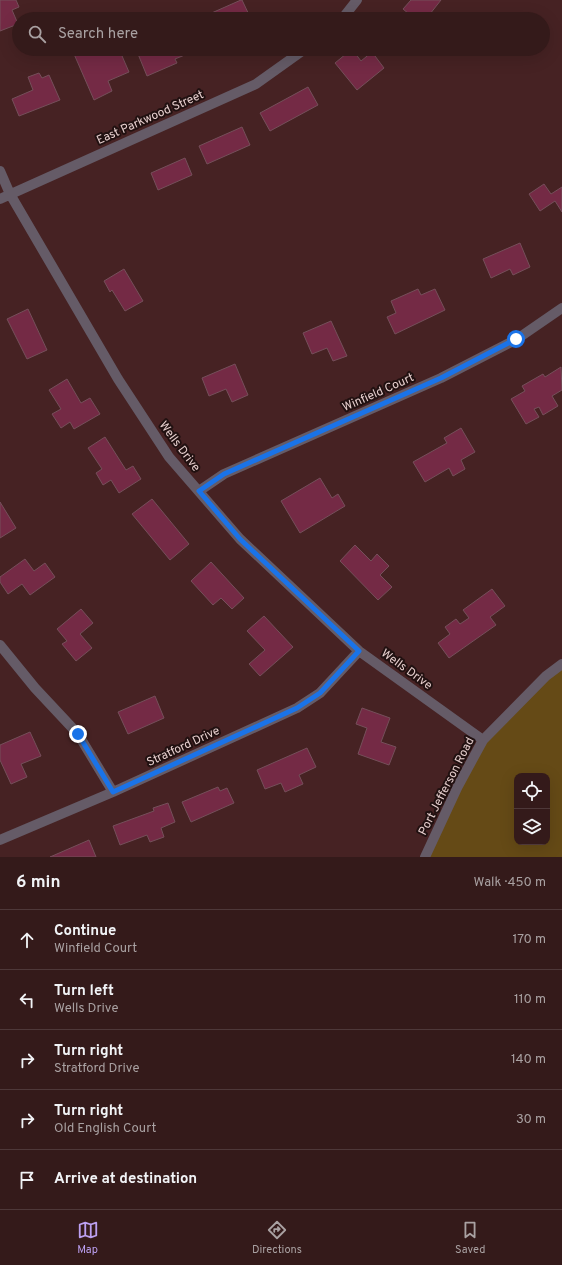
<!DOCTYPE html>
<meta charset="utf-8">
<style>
:root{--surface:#341a1a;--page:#3f2727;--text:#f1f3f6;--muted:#a9a1a2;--line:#4e3839;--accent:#bca0f2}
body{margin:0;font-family:Overpass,sans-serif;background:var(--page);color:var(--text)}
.controls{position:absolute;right:12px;bottom:12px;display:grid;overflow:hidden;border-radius:8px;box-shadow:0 4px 16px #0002}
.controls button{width:36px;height:36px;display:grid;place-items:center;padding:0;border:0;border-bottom:1px solid var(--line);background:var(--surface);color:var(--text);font:20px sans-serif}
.stop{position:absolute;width:12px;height:12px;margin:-9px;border:3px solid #1a73e8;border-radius:50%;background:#fff}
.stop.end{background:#1a73e8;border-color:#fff;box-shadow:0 1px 4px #0008}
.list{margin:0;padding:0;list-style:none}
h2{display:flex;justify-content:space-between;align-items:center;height:52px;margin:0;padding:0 16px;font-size:17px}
h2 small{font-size:13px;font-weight:400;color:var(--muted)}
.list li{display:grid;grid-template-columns:26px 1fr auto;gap:12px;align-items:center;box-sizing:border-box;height:60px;padding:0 16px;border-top:1px solid var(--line)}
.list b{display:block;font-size:15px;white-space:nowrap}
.list p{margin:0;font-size:13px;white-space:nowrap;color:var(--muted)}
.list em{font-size:13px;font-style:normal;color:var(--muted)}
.icon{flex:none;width:22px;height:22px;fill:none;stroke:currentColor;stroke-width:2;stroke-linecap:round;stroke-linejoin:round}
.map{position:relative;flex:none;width:562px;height:857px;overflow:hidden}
.search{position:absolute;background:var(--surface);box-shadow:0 4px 16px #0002;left:12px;right:12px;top:12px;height:44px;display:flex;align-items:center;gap:10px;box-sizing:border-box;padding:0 14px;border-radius:22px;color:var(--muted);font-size:15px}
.sheet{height:352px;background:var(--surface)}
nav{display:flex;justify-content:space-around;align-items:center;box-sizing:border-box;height:56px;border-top:1px solid var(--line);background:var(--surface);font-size:11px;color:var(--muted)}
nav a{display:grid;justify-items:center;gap:2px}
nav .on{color:var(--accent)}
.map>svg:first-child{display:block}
.green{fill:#654a16;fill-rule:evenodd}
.building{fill:#742a45;stroke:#754f5a}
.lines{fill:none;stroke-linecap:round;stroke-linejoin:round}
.minor{stroke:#655b67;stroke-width:10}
.route{stroke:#1a73e8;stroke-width:5}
.labels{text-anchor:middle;stroke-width:4;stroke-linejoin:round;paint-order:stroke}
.street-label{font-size:12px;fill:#e8d0cf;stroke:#211111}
</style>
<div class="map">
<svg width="562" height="857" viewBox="0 0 562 857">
<rect width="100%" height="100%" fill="#462223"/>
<!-- green -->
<path class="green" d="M562,664V857H425L483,740ZM517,776H547V842H517Z"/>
<!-- building -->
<path class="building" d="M0,0H16L19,7L12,10L18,24L0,31Z
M242,0L251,19H198L241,0Z
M411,0H441L426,19H415L403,9Z
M85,49H87L89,54L101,49H119L129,72L108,81L112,91L94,100L74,54Z
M149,49H196L197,50L175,59L177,63L147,76L138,54Z
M352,49L361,61L372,52L384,68L357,90L335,63Z
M39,73L42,78L49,75L60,100L19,116L12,99L33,90L28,77Z
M308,87L318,105L270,131L260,113Z
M242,127L250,145L207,164L199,146Z
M185,158L192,175L158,190L151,173Z
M544,184L551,194L562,187V212L555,201L540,211L529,194Z
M520,243L530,267L513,275L510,269L491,278L483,259Z
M124,269L143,301L125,311L112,290L110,292L104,281Z
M418,289L421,295L435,289L445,310L395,334L387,317L396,313L391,301Z
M28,309L47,350L27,359L7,319Z
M331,321L347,356L333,361L327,348L312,354L303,333Z
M235,364L248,395L232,402L226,389L209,396L202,378Z
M561,367L562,390L552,396L558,406L543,415L539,407L534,409L539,417L526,424L511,399L525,391L522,386L543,374L545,377Z
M67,379L81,403L90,398L100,414L74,429L70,422L61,428L52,414L61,409L49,390Z
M461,428L475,452L461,460L465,469L453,476L449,468L425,482L413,462L447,443L444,438Z
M105,437L126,470L133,466L141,479L119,493L111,480L103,485L96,473L102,469L88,448Z
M320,478L332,498L338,494L345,506L300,533L281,501Z
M152,499L189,544L170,560L132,514Z
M0,502L16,528L0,538Z
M355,545L371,561L377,554L389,566L380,575L392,587L378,600L340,561Z
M25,559L34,571L45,563L55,577L30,595L22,584L8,594L0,582V577Z
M211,562L244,598L232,609L221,598L213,605L191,581Z
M492,589L505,606L490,617L496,625L449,658L438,643L450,634L445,627L456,619L460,624L469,618L463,610Z
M81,609L93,623L80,634L92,648L76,661L62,644L67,641L57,629Z
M264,616L293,647L260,676L249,664L265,650L247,631Z
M155,696L164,718L128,734L118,712Z
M362,708L390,718L381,742L396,747L389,765L358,754L367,728L356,724Z
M30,732L41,756L21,764L27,777L11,784L0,760V745Z
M307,748L316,767L299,775L303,784L285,792L281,783L265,789L257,770Z
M218,787L220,791L227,788L234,803L191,822L182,802Z
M168,803L175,822L161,828L164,837L150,842L147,835L120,845L113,826L154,811L153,808Z
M89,840L96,857H50Z"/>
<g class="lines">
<!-- minor -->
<path class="minor" d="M342,19L357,0
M0,171L10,194L118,379L169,457L240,539L359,651L483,740
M0,199L256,84L305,49
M199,491L224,474L441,378L517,339L562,308
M0,645L35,688L78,734L113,792
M0,840L113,792L297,708L320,693L359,651
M425,857L458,786L483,740L546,676L562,664"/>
</g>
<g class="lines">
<!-- route -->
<path class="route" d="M78,734L113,792L297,708L320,693L359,651L240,539L199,491L224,474L441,378L516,339"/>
</g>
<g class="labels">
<!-- street labels -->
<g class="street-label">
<text transform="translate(150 117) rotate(-24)" y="4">East Parkwood Street</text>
<text transform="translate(378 392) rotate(-24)" y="4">Winfield Court</text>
<text transform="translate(180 446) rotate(53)" y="4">Wells Drive</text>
<text transform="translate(407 669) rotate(36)" y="4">Wells Drive</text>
<text transform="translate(183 746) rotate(-25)" y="4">Stratford Drive</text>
<text transform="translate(446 786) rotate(-63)" y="4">Port Jefferson Road</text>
</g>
</g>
</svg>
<div class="controls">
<button><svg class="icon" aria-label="locate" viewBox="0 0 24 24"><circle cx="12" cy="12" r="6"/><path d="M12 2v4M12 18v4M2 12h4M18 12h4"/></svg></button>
<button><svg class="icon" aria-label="layers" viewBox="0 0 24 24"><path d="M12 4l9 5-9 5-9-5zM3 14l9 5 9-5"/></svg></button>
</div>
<div class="stop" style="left:516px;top:339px"></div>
<div class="stop end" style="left:78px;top:734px"></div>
<div class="search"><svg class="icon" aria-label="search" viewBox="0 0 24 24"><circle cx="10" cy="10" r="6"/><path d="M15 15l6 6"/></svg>Search here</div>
</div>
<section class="sheet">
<h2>6 min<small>Walk · 450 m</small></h2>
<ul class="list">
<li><svg class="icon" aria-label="ahead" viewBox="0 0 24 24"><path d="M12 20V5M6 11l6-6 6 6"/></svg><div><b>Continue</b><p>Winfield Court</p></div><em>170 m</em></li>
<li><svg class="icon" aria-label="left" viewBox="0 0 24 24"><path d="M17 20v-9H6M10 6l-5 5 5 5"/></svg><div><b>Turn left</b><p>Wells Drive</p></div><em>110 m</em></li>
<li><svg class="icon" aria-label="right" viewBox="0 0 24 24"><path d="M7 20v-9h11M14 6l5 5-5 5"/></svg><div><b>Turn right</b><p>Stratford Drive</p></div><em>140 m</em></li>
<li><svg class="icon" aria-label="right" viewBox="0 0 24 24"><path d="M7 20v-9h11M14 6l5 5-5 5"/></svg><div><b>Turn right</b><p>Old English Court</p></div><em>30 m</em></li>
<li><svg class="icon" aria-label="arrive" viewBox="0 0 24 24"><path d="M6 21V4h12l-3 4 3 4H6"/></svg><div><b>Arrive at destination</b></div></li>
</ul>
</section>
<nav>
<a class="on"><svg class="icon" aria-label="map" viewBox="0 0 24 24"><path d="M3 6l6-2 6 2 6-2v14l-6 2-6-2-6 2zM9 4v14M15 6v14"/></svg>Map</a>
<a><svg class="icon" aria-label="directions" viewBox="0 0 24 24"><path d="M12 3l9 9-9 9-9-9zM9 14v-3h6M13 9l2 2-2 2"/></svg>Directions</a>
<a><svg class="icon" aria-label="saved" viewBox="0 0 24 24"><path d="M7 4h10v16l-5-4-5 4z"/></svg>Saved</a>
</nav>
